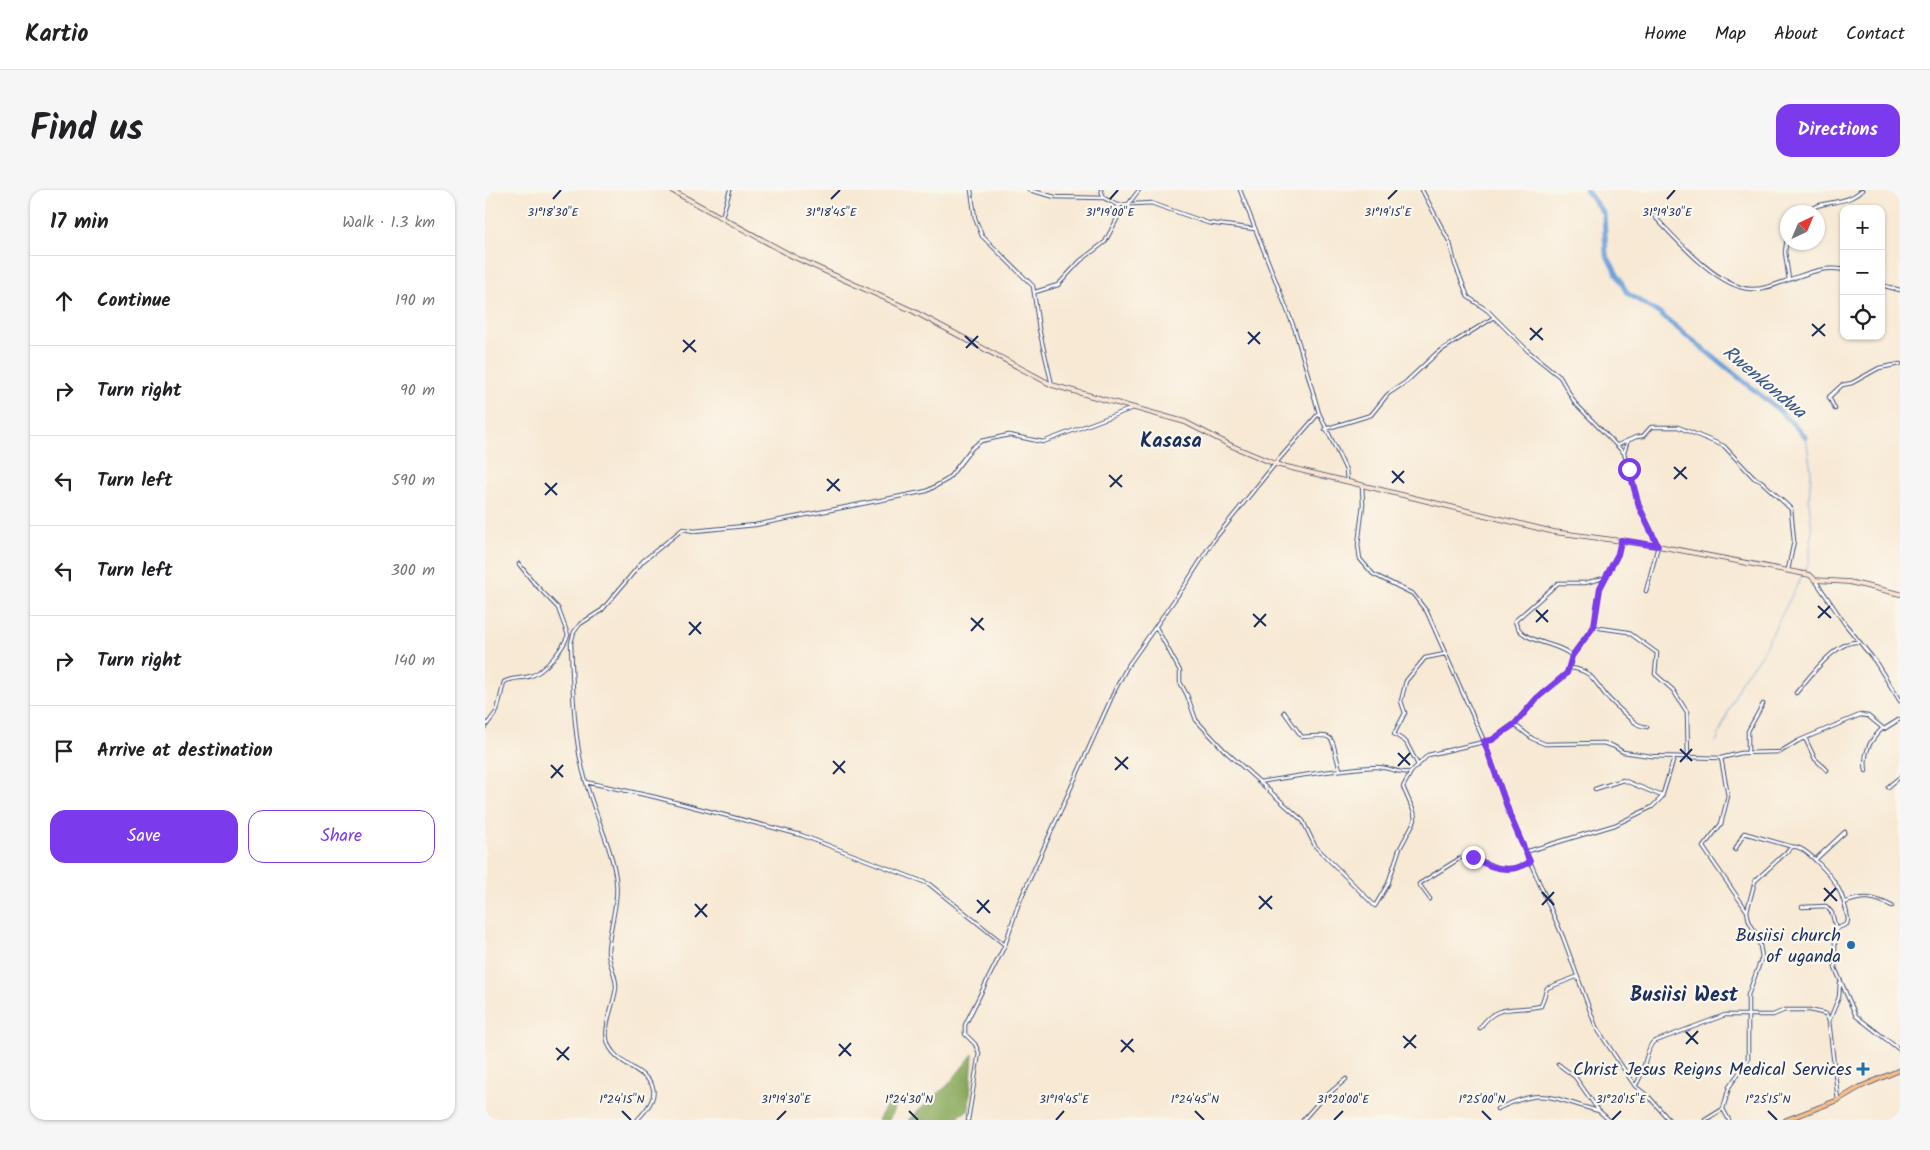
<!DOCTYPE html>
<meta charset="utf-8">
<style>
:root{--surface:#fff;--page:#f6f6f6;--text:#202124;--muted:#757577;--line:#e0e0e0;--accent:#7c3aed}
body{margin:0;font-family:Kalam,sans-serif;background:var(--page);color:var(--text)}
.controls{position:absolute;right:15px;top:15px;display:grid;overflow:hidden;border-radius:10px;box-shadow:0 1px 4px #0004}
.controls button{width:45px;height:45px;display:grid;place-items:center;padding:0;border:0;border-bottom:1px solid var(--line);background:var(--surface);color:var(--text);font:25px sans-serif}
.compass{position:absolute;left:1295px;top:15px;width:45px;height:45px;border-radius:50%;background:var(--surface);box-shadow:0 1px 4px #0004;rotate:44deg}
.stop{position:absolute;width:15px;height:15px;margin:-11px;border:4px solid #7c3aed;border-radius:50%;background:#fff}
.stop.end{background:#7c3aed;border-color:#fff;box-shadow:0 1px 5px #0008}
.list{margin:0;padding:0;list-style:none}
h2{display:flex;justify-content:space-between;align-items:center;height:65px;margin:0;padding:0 20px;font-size:21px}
h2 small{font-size:16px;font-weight:400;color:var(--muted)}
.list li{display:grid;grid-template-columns:32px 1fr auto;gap:15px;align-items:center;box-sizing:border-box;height:90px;padding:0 20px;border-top:1px solid var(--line)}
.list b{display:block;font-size:19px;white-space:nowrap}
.list em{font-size:16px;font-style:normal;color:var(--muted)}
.actions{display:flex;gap:10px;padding:15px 20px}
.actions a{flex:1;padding:11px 0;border:1px solid var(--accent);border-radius:15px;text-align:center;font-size:18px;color:var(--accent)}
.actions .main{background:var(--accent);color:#fff}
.icon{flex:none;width:28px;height:28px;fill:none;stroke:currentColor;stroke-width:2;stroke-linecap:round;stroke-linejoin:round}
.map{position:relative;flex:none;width:1415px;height:930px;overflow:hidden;border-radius:15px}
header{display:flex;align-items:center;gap:30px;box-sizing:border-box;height:70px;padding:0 25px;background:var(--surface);border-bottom:1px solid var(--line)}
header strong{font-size:24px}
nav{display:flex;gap:28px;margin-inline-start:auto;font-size:18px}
.intro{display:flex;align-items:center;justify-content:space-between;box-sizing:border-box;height:120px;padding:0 30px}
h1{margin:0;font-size:35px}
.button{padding:12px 22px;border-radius:15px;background:var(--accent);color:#fff;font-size:18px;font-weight:700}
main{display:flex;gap:30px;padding:0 30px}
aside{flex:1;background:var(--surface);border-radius:15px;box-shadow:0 1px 4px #0004}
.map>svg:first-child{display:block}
.forest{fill:#88a95c;stroke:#526c5d}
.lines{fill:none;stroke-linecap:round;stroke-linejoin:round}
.stream{stroke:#6fa2da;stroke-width:1}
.river{stroke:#6fa2da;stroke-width:5}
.street-casing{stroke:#3c4b70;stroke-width:4.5}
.secondary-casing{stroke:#3c4b70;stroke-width:5.5}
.primary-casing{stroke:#3c4b70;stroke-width:5.5}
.street{stroke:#fff;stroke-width:2.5}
.secondary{stroke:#fce5d0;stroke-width:4}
.primary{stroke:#f8bd89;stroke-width:4}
.route{stroke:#7c3aed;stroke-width:6}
.ticks{fill:none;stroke:#1b2f5e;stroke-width:2}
.poi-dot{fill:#1f6fb2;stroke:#fbf7ec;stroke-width:2}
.labels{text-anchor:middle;stroke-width:4.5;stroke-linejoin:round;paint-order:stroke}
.poi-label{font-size:18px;fill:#1b2f5e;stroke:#fbf7ec;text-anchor:end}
.water-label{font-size:19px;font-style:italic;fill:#385789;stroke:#fbf7ec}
.quarter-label{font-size:20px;font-weight:bold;fill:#1b2f5e;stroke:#fbf7ec}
.ticks-label{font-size:12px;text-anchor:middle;fill:#1b2f5e;stroke:#fbf7ec;stroke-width:4.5;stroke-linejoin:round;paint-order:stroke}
</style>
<header>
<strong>Kartio</strong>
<nav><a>Home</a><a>Map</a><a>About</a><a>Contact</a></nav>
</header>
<div class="intro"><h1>Find us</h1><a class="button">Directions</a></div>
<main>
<aside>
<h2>17 min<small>Walk · 1.3 km</small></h2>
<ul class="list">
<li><svg class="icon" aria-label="ahead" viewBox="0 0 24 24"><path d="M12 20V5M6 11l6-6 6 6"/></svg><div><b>Continue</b></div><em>190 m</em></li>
<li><svg class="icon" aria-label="right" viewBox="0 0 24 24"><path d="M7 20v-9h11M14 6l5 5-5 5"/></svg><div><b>Turn right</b></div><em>90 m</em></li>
<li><svg class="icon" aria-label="left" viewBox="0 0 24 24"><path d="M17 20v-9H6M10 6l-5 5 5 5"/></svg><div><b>Turn left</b></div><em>590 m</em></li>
<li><svg class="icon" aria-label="left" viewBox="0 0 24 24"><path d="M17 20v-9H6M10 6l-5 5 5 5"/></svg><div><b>Turn left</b></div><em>300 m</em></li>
<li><svg class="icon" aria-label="right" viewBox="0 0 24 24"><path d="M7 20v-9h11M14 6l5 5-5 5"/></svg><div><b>Turn right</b></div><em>140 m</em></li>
<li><svg class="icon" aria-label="arrive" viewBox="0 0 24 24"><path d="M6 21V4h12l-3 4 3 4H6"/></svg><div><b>Arrive at destination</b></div></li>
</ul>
<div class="actions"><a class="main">Save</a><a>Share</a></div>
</aside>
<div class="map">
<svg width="1415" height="930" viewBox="0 0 1415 930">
<rect width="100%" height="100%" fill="#fbf7ec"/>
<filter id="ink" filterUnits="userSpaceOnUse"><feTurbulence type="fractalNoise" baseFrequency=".02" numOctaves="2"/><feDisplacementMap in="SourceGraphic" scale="10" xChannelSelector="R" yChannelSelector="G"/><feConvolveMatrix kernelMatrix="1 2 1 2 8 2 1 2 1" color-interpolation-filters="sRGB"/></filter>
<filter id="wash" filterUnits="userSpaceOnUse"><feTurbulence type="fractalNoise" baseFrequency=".0096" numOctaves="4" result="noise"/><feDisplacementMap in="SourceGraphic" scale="20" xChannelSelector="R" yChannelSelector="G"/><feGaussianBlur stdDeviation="1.12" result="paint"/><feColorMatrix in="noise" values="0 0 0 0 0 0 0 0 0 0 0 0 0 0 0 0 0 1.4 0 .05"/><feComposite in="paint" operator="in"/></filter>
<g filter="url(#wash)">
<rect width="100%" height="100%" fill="#f7e9d4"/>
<!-- forest -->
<path class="forest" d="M488,864L484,919L468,930H423L463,895Z
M405,910L410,916L404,930H393Z"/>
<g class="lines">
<!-- stream -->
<path class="stream" d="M1231,552L1256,491L1276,465L1324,372L1327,340L1324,312L1326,282L1321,247"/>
<!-- river -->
<path class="river" d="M1101,0L1119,24L1121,64L1142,103L1175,124L1294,220L1321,247"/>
</g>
</g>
<g filter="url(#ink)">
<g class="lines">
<defs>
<path id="street" d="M486,0L490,28L497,46L548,96L554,139L567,195
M544,0L570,7L619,8L632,15L638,21
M616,0L619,8
M755,0L810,140L834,223L861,280L862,291
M937,0L965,53L970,74L983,107L1003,121L1043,161L1075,187L1090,213L1139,263L1155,317L1173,356L1161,401
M1414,0L1415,1
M632,15L666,13L723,33L770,39
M1320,22C1340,8 1359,17 1377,0
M1169,26C1190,48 1233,98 1266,99C1278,100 1292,94 1303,90C1324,83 1337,76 1359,80
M237,27L245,0
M1302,48L1300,62L1304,90
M1396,95L1415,100
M550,102L573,95L595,71L620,52L632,29L654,0
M1350,219L1344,207L1357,195L1367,193L1394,178L1415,174
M840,239L886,225L903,204L921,192L953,162L1008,128
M1133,255L1151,247L1158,246L1166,237H1193L1239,256L1269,288L1276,291L1306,319L1309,351L1303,380
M1139,263L1142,253
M877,296L878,314L873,355L875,369L888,384L928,404L942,422L999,551L1026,628L1078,747L1111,837L1150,896L1165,908L1184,930
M34,374L49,393L73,418L83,445
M1330,390L1360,434L1390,471L1415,511
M671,437L695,481V492L702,505L711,530L739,560L818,631L830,656L890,716L903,694L914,660L930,630L929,622L918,597L926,582L943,565L1007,550L1030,533L1052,508L1080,486L1084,478L1087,466L1109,436L1115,398L1133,364L1136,351
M1108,437L1143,442L1172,463L1170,484L1188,500L1202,522L1203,568
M1087,466C1072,451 1035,454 1030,431L1073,393H1100L1119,388
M1085,478C1105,480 1108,489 1119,503C1121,507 1147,531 1151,533C1154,536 1158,536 1162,537
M1311,503C1324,488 1351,450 1373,452
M799,522L817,547C855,543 844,547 855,579
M1030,535L1048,549L1060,554L1118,553L1128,556L1138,562L1166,566L1236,568L1256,563L1295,562L1313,551L1375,525L1383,526L1399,539L1415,529
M0,537L12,521L19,492C28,487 37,489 46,486C60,481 78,459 83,445
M1320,548L1330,569L1342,580
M1263,563V541L1278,514
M933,575L921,552L909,544L920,523L916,511L921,491L940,468L960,464
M1381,581C1378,563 1384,551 1398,538
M101,592L170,607L316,645L444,694L520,755
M774,592C813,586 851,579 890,577C902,576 913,584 925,582
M1403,597L1415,587
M1110,599L1138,590L1177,606
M1250,660L1259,643L1308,657
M1040,662L1130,635L1167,617L1177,607L1189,568
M1330,670L1360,642
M945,709L934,694L977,667C996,661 1011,692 1045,672
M1359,713C1379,705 1389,707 1407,716
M1317,717L1341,716L1347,723L1351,739
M1262,721L1270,691L1307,657C1319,653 1348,688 1353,698C1359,708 1361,718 1363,729L1362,734L1353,738L1350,742V778L1371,826L1415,860
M1344,831L1354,807L1355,793
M995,838C1012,812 1030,822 1056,816L1062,798L1091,787
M1073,874L1090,887L1114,921L1124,930
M1150,896C1161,882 1160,860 1168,852L1240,825H1288L1300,820H1325L1341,824L1344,831L1353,910
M1012,919C1060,896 1067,909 1114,921
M1238,919L1244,930
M152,930C200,882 129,884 122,850C119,834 129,814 131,798C132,785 123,774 123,761C124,737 134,714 131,690C128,660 109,623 101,592C88,550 88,498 86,453L89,442L95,434L117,420L158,371L198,339L209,341L270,335L442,301L463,289L487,258L496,251L524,245L558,252L648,218
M483,930L494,863L490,854L480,844V835L520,755L533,715L630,500L642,477L702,392L728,351L790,274L834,223
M818,930L833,913L861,889
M1220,930L1238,919L1244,897L1263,870V805L1277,767L1274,750L1264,731L1262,721L1218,657L1236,634L1243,606L1236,568"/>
<path id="secondary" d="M186,0L309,67L428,121L567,195L700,232L747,256L790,274L1069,342L1173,356L1325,385L1330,390L1364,392L1415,404"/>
<path id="primary" d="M1301,930L1353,910L1375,897L1415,880"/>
</defs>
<!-- street casing -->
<use href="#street" class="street-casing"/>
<!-- secondary casing -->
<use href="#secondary" class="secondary-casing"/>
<!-- primary casing -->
<use href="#primary" class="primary-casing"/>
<!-- street -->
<use href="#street" class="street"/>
<!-- secondary -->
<use href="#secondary" class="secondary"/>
<!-- primary -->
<use href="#primary" class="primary"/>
</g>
</g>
<g class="lines" filter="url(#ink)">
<!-- route -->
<path class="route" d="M988,667C1006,679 1026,684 1045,672L1026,628L999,551L1007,550L1030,534L1052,508L1082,483L1087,466L1109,436L1115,398L1133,364L1136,350L1173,356L1154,317L1144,279"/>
</g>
<!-- ticks -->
<path class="ticks" d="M68,9L76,0M346,9L355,0M625,9L633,0M903,9L912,0M1182,9L1190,0M1327,134L1340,146M1045,138L1058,150M763,142L775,154M480,146L493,158M1327,146L1340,134M198,150L211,162M1045,150L1057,138M763,154L775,142M481,158L493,146M198,162L210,150M1189,277L1202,289M907,281L919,293M624,285L637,297M342,289L355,301M1189,289L1201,277M60,293L72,305M907,293L919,281M625,297L637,285M342,301L354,289M60,305L72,293M1333,416L1346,428M1051,420L1063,432M768,424L781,436M486,428L499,440M1333,428L1345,416M204,432L216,444M1051,432L1063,420M769,437L781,424M486,441L498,428M204,445L216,432M1195,559L1207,571M913,563L925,575M630,567L643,579M348,571L360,583M1195,572L1207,559M66,575L78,587M913,576L925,563M630,580L643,567M348,584L360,571M66,588L78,575M1339,698L1352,711M1057,702L1069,715M774,706L787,719M492,710L505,723M1339,711L1351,698M210,714L222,727M1057,715L1069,702M774,719L787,706M492,723L504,710M210,727L222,714M1201,842L1213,854M918,846L931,858M636,850L649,862M354,854L366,866M1201,854L1213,841M71,858L84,870M919,858L931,845M636,862L648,849M354,866L366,853M72,870L84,857M137,921L146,930M424,921L433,930M710,921L719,930M997,921L1006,930M1283,921L1292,930M292,930L301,921M571,930L579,921M849,930L858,921M1127,930L1136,921"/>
<!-- markers -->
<g class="poi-dot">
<circle cx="1366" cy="755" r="5"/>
<path d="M1375.5 871.5h5v5h5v5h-5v5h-5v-5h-5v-5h5z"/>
</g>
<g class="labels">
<!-- poi labels -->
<g class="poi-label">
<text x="1356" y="751">Busiisi church<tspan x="1356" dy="21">of uganda</tspan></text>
<text x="1367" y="885">Christ Jesus Reigns Medical Services</text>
</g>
<!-- water labels -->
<g class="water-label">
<text transform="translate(1280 191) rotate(40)" y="7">Rwenkondwa</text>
</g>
<!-- quarter labels -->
<g class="quarter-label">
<text x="686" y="257">Kasasa</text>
<text x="1199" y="811">Busiisi West</text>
</g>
</g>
<g class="ticks-label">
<text x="68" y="26">31°18'30"E</text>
<text x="346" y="26">31°18'45"E</text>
<text x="625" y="26">31°19'00"E</text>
<text x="903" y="26">31°19'15"E</text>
<text x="1182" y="26">31°19'30"E</text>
<text x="301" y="913">31°19'30"E</text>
<text x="579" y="913">31°19'45"E</text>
<text x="858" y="913">31°20'00"E</text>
<text x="1136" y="913">31°20'15"E</text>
<text x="137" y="913">1°24'15"N</text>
<text x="424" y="913">1°24'30"N</text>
<text x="710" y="913">1°24'45"N</text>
<text x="997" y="913">1°25'00"N</text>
<text x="1283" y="913">1°25'15"N</text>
</g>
</svg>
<div class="controls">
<button>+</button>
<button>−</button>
<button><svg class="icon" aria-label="locate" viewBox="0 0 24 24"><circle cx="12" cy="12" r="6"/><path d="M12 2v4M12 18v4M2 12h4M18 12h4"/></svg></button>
</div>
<svg class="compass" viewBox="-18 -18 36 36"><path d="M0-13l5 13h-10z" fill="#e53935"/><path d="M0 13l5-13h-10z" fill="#757577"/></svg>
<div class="stop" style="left:1144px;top:279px"></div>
<div class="stop end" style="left:988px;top:667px"></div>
</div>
</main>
